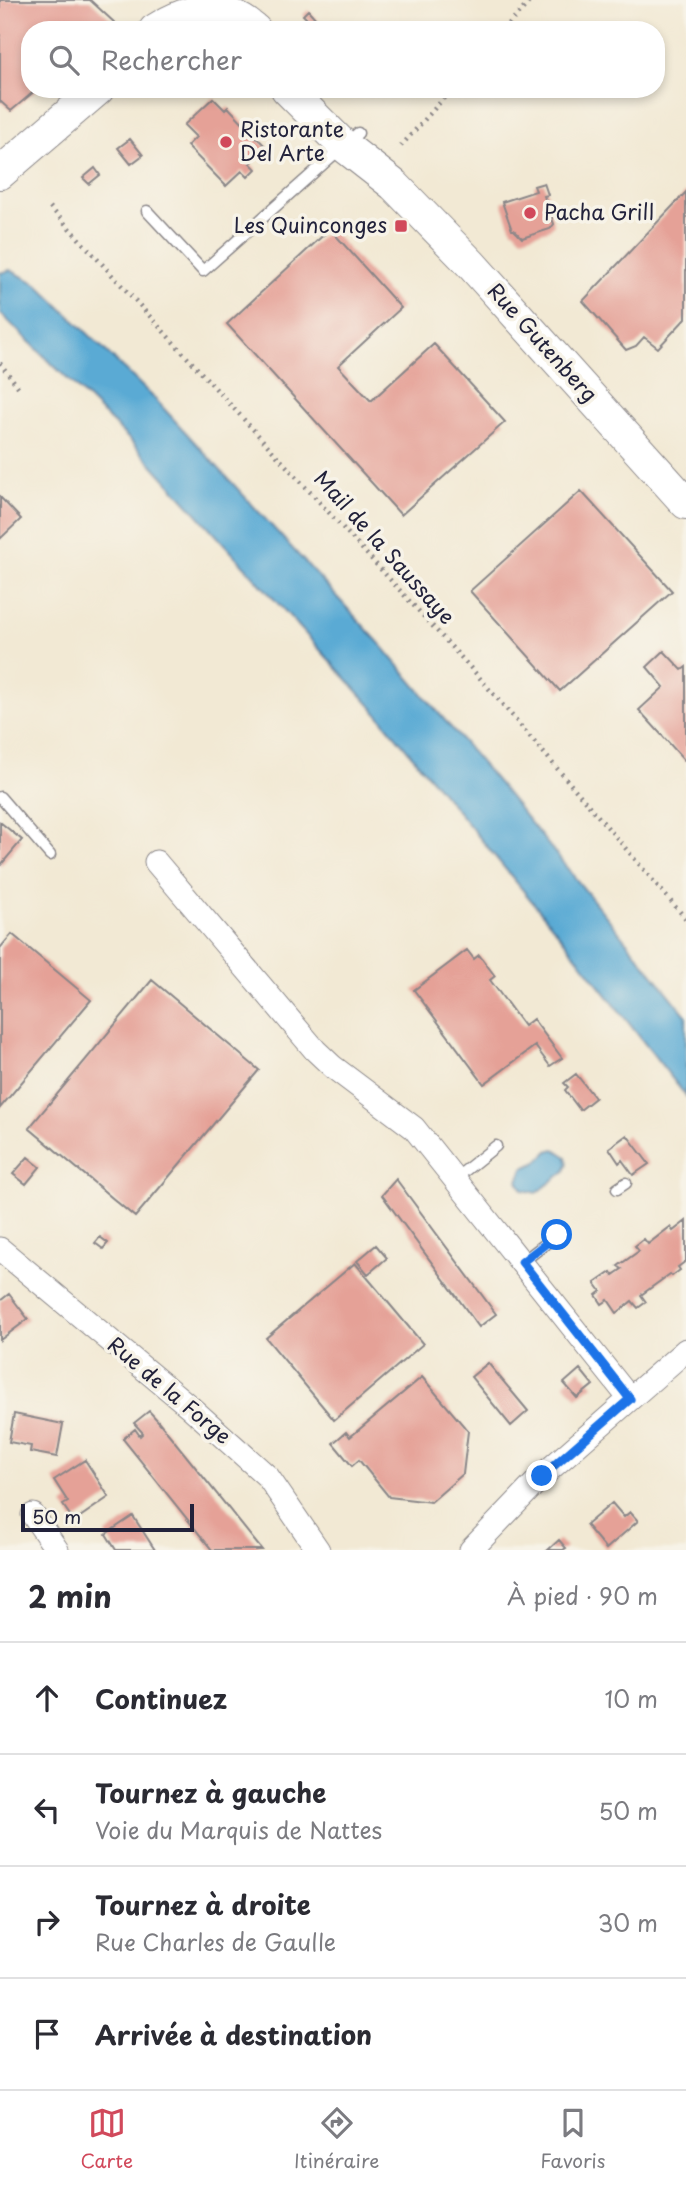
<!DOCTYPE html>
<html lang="fr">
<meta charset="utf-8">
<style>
:root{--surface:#fff;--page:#f2f2f3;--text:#2b2b33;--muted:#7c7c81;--line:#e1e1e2;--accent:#d1495b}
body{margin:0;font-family:"Playpen Sans",sans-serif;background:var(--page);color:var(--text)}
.scale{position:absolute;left:21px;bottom:18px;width:173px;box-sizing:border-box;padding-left:7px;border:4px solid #22223b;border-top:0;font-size:19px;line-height:24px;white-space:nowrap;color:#22223b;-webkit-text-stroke:5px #f7f3e8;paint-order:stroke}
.stop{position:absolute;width:21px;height:21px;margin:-16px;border:5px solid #1a73e8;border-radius:50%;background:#fff}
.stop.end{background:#1a73e8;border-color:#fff;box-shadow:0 2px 7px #0008}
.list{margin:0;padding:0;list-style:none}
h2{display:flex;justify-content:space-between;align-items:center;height:91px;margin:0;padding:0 28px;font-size:30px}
h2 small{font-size:23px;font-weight:400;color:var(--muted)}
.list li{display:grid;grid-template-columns:46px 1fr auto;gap:21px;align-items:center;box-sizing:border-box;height:112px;padding:0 28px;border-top:2px solid var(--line)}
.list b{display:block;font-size:26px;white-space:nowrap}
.list p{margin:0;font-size:23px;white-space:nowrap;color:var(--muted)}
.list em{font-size:23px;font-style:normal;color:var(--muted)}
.icon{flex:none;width:38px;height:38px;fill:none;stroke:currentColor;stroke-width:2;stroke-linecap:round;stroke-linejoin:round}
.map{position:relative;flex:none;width:686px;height:1550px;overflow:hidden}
.search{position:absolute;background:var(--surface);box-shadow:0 4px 10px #0003;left:21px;right:21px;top:21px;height:77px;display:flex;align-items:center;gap:18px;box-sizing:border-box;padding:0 24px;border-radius:28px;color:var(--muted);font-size:26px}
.sheet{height:539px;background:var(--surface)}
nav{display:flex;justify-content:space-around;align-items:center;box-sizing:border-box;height:98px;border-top:2px solid var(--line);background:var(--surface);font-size:19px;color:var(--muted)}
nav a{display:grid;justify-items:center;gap:4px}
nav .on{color:var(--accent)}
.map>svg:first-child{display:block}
.water{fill:#5aaad4;stroke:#3e6688;stroke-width:2}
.building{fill:#e5a197}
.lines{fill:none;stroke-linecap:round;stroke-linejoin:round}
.lane-casing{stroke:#8a8688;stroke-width:13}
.street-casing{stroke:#8a8688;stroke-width:25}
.secondary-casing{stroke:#8a8688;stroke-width:34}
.path{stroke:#8a8688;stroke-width:4.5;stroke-dasharray:2 5;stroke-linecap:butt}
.lane{stroke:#fff;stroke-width:10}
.street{stroke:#fff;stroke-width:23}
.secondary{stroke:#fff;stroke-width:32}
.route{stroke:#1a73e8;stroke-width:9}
.poi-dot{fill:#d1495b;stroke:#f7f3e8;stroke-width:2.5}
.labels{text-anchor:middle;stroke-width:7;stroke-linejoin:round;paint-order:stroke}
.poi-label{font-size:21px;fill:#22223b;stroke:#f7f3e8;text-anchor:start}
.street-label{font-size:21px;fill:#22223b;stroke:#f7f3e8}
</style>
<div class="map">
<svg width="686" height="1550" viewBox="0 0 686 1550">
<rect width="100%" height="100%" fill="#f7f3e8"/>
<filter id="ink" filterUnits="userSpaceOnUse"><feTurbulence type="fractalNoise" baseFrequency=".0143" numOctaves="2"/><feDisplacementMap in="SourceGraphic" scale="14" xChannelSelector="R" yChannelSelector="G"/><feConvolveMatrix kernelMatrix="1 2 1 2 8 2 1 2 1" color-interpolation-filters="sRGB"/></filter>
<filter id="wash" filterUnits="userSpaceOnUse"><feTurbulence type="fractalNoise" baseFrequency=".00686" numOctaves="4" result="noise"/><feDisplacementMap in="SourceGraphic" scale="28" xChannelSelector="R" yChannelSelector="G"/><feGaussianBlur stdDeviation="1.57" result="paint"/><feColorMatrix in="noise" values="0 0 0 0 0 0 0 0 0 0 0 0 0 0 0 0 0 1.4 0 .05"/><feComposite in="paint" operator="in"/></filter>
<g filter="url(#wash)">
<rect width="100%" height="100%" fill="#f2e9d4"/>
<!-- water -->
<path class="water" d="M10,270L37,284L155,399L382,646L504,790L686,1015V1096L559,934L371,706L130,440L0,313V273Z
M555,1149L567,1157L568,1164L565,1171L537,1193L523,1190L518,1181L523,1168L536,1163L548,1151Z"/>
<g id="blocks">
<!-- building -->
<path class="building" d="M0,0H90L116,24L109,30H30V89H37L11,111L0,101Z
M308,10L317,20L312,24L303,15Z
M213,98L225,110L228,107L266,147L250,163L256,169L248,177L242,171L226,186L187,146L196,137L184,125Z
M130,139L143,155L131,164L118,148Z
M95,168L100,175L89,184L83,178Z
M544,183L548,195L544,196L554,224L550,229L522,238L514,230H512L502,202L536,191L534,186Z
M686,192V318L658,348L644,337L636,346L626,350L583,301Z
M330,229L401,308L338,366L371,401L434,344L505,422L401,515L227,324Z
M581,491L672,591L560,691L470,591Z
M0,497L21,519L0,539Z
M664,651L682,670L686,667V762L639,710L664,687L647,667Z
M0,822L22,840L0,866Z
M12,934L91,1000L0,1108V948Z
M467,950L474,959L479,955L495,976L490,980L524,1026L533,1019L562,1058L550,1066L535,1046L484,1084L414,990Z
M152,980L259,1070L135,1217L29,1128Z
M576,1074L595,1098L580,1110L565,1090L568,1087L564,1083Z
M627,1135L649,1164L633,1175L622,1160L619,1163L609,1148Z
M28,1157L40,1167L26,1184L13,1174Z
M396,1179L496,1314L479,1327L382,1195Z
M686,1221V1261L678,1267L680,1270L672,1276L670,1274L641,1295L646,1302L638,1308L632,1301L617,1313L608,1300L602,1304L596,1295L601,1291L595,1283L611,1272L613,1275L622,1269L618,1266L639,1251L635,1246L644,1239L648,1244L670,1227L673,1231Z
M100,1237L108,1243L103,1249L95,1243Z
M376,1245L387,1258L368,1274L357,1261Z
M355,1263L423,1344L334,1420L266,1338Z
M9,1294L28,1319L0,1340V1301Z
M488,1363L528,1411L511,1426L471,1377Z
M580,1369L593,1385L577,1398L564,1383Z
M422,1377L468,1431L463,1474L431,1502L389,1497L359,1460L352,1466L333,1443L346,1432L350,1437Z
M149,1411L159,1422L262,1550H212L123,1439L135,1429L140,1436L143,1433L134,1423Z
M14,1414L63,1424L57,1457L30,1452L31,1446L9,1442Z
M85,1460L109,1497L74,1521L63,1505L68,1502L54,1480Z
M612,1503L624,1517L630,1512L638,1521L606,1549L586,1525Z
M133,1516L155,1550H116L106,1534Z
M559,1540L566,1548L563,1550H548Z"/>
</g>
</g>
<g filter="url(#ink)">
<use href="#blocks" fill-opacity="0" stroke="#8a8688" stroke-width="2"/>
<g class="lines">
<defs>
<path id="lane" d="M147,211L203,271L358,133
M0,797L50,855
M456,1178L496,1146
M617,1189L626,1183
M522,1262L557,1235"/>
<path id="street" d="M156,862L315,1050L333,1067L414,1128L630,1399
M0,1249L190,1407L268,1477L318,1550
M33,1515L57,1550
M471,1550L542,1476L686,1350"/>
<path id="secondary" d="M155,30C191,7 221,2 255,30
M287,89L344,146L394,185L471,264L686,503
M0,173L98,89"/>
</defs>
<!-- lane casing -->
<use href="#lane" class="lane-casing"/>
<!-- street casing -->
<use href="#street" class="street-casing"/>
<!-- secondary casing -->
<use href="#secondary" class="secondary-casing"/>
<!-- path -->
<path class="path" d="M504,30L531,0
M401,146L452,89
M50,207L478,676L686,919
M0,363L19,388"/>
<!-- lane -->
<use href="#lane" class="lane"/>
<!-- street -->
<use href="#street" class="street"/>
<!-- secondary -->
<use href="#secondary" class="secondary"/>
</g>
</g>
<g class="lines" filter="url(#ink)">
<!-- route -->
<path class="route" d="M542,1476L630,1399L522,1262L557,1235"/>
</g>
<!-- markers -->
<g class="poi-dot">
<circle cx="226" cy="142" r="7"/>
<circle cx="530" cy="213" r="7"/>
<rect x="394" y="219" width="14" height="14" rx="3.5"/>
</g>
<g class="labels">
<!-- poi labels -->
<g class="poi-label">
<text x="240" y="137">Ristorante<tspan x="240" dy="24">Del Arte</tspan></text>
<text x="544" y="220">Pacha Grill</text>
<text x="387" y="233" text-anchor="end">Les Quinconges</text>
</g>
<!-- street labels -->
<g class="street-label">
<text transform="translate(542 343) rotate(48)" y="7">Rue Gutenberg</text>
<text transform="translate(384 548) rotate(48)" y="7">Mail de la Saussaye</text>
<text transform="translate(169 1391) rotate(40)" y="7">Rue de la Forge</text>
</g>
</g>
</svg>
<div class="scale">50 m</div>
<div class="stop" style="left:557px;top:1235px"></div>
<div class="stop end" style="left:542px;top:1476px"></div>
<div class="search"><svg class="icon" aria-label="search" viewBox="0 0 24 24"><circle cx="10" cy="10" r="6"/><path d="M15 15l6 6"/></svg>Rechercher</div>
</div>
<section class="sheet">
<h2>2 min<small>À pied · 90 m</small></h2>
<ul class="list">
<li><svg class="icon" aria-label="ahead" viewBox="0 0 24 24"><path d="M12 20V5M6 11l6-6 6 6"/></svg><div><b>Continuez</b></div><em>10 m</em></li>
<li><svg class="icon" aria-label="left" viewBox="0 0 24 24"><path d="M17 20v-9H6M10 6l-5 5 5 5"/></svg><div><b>Tournez à gauche</b><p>Voie du Marquis de Nattes</p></div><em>50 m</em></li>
<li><svg class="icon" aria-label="right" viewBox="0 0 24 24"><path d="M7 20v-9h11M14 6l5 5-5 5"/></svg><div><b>Tournez à droite</b><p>Rue Charles de Gaulle</p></div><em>30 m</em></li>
<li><svg class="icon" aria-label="arrive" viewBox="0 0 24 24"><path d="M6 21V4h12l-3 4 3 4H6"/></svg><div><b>Arrivée à destination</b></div></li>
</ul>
</section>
<nav>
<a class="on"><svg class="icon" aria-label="map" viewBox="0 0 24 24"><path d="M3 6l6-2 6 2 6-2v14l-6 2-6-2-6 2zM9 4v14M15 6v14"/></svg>Carte</a>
<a><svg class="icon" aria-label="directions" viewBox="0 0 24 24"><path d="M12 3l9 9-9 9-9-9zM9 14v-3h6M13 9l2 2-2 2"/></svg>Itinéraire</a>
<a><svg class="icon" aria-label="saved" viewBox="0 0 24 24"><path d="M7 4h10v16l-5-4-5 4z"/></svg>Favoris</a>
</nav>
